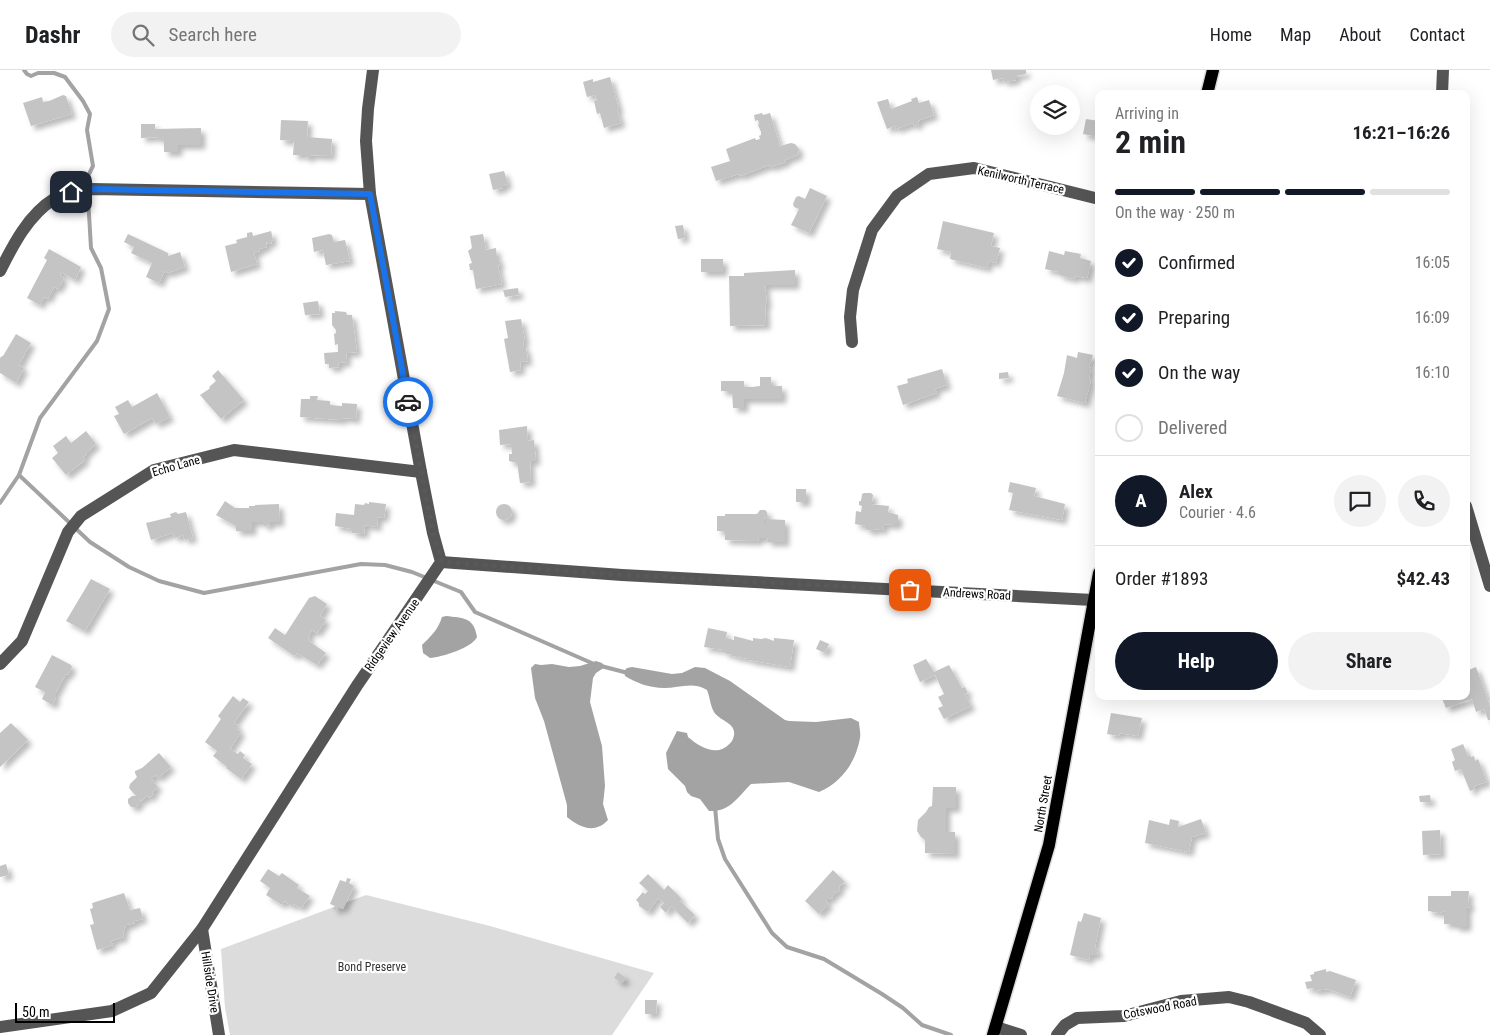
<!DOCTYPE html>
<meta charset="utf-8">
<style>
:root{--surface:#fff;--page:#f2f2f2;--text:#202124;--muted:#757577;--line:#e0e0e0;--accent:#111827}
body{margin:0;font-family:"Roboto Condensed",sans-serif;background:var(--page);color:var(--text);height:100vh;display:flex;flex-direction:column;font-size:19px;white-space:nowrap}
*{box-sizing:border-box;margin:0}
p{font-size:16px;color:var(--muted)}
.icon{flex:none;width:28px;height:28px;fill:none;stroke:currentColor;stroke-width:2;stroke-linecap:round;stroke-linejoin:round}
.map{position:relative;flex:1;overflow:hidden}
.side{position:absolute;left:1095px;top:20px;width:375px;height:610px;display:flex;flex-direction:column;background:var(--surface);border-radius:10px;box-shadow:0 5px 20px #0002}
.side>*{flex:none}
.tools{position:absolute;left:1030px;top:15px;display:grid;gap:10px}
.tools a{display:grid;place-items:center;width:50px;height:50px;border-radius:50%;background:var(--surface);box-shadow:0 5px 20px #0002;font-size:25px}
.scale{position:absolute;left:15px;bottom:12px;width:100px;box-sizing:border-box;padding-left:5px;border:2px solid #000;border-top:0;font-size:14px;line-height:18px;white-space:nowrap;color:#000;-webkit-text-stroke:4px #fff;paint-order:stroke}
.pin{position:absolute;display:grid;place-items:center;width:42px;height:42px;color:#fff;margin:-21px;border-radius:10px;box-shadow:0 2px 8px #0006}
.courier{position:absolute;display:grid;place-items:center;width:50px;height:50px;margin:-25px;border:4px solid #1a73e8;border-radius:50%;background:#fff;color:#222;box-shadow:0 1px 6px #0007}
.summary em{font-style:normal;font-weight:700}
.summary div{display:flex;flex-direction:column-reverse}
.summary{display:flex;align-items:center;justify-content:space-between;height:85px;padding:0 20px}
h1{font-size:32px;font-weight:700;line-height:38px}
.bar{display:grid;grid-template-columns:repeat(4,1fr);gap:8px 5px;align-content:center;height:60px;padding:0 20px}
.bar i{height:6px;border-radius:4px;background:var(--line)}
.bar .current{background:var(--accent)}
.bar p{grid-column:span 4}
.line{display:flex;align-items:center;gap:12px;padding:0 20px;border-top:1px solid var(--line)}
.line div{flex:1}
.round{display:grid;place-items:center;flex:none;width:52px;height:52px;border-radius:26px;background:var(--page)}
ol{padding:0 20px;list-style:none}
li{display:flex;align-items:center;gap:15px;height:55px}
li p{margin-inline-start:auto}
li .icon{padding:5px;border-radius:50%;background:var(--accent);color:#fff;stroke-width:4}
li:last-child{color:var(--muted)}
li i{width:28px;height:28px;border:2px solid var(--line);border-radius:50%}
.button{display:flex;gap:10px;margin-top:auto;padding:10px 20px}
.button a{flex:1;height:58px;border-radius:30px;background:var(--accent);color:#fff;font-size:20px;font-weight:700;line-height:58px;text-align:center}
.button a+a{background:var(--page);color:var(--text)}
header{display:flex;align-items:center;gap:30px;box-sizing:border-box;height:70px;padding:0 25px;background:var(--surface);border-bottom:1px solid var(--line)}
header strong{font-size:24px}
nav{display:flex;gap:28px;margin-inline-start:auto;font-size:18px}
.search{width:350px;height:45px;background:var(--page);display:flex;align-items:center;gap:12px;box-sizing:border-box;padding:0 18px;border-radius:28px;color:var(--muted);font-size:19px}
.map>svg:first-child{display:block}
</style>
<header>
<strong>Dashr</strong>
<div class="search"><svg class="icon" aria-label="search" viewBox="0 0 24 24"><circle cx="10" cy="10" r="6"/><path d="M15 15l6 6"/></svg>Search here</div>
<nav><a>Home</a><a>Map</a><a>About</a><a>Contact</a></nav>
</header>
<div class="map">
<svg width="1490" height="965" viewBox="0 0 1490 965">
<defs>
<filter id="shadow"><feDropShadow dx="4.5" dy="4.5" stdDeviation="2.5" flood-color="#0004"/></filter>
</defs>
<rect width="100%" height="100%" fill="#fff"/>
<path fill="#dcdcdc" d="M366,825L490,856L654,903L612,965H230L225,938L221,879Z"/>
<g fill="#a3a3a3">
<path d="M446,546C463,548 474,547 477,567C472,578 442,587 430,588L423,583L422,575C431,566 438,560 442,547Z"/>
<path d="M596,591L602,593L605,597L596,603L593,608L590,632L602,676L605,716L603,734L608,750C595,764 580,758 567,747V735L544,651L535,628L531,598L535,594L541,595L552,594L569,597L580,596Z"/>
<path d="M632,597L672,604L682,603L695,597L705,598L730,611L785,650L789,651L816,652L851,648L859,652C859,657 861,662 860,668C856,692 841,713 819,722L789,712L751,714C737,728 730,742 709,741L700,729L691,726L687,722L685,716L668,699L666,683L677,661L687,663L688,667C696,674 708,682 719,680C724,679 729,675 732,671C741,653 720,652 714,642C710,635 710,627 707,620C694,611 678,618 664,618C650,618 636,613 625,606L624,601L627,598Z"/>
</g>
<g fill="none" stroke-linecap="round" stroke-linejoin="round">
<g stroke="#a3a3a3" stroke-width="4">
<path d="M24,0L27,4L31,6L38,3H54L65,7L83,31L90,44L87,60L93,96L88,106"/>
<path d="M19,405L90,472L129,497L159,511L204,523L361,494L385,495L412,502L461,522L475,542L594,594"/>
<path d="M0,433L19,405L40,348L97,271L109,239L101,198L91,178L88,127"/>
<path d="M601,596L628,603"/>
<path d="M715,737L718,769L725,789L772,863L787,877L824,889L882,924L903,938L922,955L951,965"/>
</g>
</g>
<g fill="#c4c4c4" filter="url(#shadow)">
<path d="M991,0H1026V4L1016,6V10L1004,12L1003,8L993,10Z"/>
<path d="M610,7L619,39H617L621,53L604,58L600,43L597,44L594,31L597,30L595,25L587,27L583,12L593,9V12Z"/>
<path d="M63,25L66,26L72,44L31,56L23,33L42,27L43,32L49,31Z"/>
<path d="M917,27L919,33L929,30L934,45L920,50L918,51L919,54L914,56L913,53L896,59L895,56L887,59L877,32L888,29L891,39L912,31L911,29Z"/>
<path d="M762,43L763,45L770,43L780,76L791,73L795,74L799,79L798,85L785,90L786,92L770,97L769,95L740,106L739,104L716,111L711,97L730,91L726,79L755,68L756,70L760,69L759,66L761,65V62L758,55L759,54L758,50L755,51L754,45Z"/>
<path d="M1086,49L1099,51V67L1083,64Z"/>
<path d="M281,50L308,51L307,67L332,69L331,86L310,85V88L305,87V85H293L294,71L280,70Z"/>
<path d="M141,54H155V59L201,58V75H178V82H164V67L162,69H158V67L141,68Z"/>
<path d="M504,101L508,114L503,116V118L493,120L489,104Z"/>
<path d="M810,118L827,126L809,163L791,155L799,139L794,137L793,134L796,127L799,126L805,129Z"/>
<path d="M943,151L994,163L991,176L1000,178L996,193L989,191L987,198L950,189L951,182L937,179Z"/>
<path d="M683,155L685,168L678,169L675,156Z"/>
<path d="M271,161L273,170L271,171L272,173L268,174L267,172H266L267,177L259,179L260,181L254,183L257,194L231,202L225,176L237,173L236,170L247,167V163L252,162L253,166Z"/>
<path d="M128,164L168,183V186L180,182L185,197L168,203L165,201L159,213L146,207L152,193L131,183L134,177L124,172Z"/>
<path d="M329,164L332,165L334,172L345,170L350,191L326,195L323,180L314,182L312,168Z"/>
<path d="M483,164L486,180L496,178L497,188L499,190L500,194L498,196L502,214L476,219L473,200H470L469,194L472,193L468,181L472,178L470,166Z"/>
<path d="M49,179L81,197L75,210L61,202L60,205L64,208L58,219L54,217L48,229L44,227L40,235L27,228L47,190L44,188Z"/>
<path d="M1049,181L1064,185L1065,181L1081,184L1080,188L1091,191L1087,208L1075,206L1074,209L1059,205V202L1045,199Z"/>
<rect x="701" y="189" width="22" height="13"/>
<path d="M795,200V215H765L767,235H765L766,255L730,256L729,206H744V203Z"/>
<path d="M518,218L519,225L505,227L503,220Z"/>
<path d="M318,231L320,244L305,245L303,233Z"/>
<path d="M335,241L346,242L347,245H352L357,282L346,283L347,292L338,293L339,297L329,298V294H325L324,283L338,282V274L335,275L334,264L336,263V260L332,255V243H335Z"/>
<path d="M521,249L525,271H523L524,278H526L528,291L520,292L521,300L510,302L504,269L508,268L505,251Z"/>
<path d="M16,264L31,273L19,295L24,298L16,313L0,303V288L2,286H3Z"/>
<path d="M1078,282L1093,285L1089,297L1091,298L1089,309L1091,310L1085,333L1057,326L1064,303L1067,285L1077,288Z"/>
<path d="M942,299L947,315L935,319L937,323L903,335L897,316L908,313L907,309Z"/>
<path d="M218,300L244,330L221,349L200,325L209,319L210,318L209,317L216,311L212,306Z"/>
<path d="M1008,302L1009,308L999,309V303Z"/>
<path d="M760,307H771V316H782V329H744V338H733L732,321H721V311H744V317H752L760,316Z"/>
<path d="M157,323L170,347L156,354L152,348L124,364L114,346L119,344L115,337L128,330L132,337Z"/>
<path d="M310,326H318L317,330L330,331V335L342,336V333L357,334L356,349L342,348V350L300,347L301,329H310Z"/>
<path d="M527,356L528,371L534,370L536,391H530L531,412L520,413L517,393L509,391V384H512L511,374L500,375L499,360Z"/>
<path d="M86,361L96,374L86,383L87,384L83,387L85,390L66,405L52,388L58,383L53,376L66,366L71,373Z"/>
<path d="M1010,412L1036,418L1034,426L1065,434L1062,450L1009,440L1013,423L1008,422Z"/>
<rect x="796" y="419" width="10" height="13"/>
<path d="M864,423H871L873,425L872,432L870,434L889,436L888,442L898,445V454H895V455L884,454L883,460L874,459V461L867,460V458H864L865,456L855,454L856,441L861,442L862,436L859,435V431H861L862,424Z"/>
<path d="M225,431L235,438H249V436H255V435L279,434L280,452H270V455L265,456L263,455V452H252V461H236V456L216,445Z"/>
<path d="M369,432L386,434L384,448L378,447L377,457L365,455L364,464L352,463V459L335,456L336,443L354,445L355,434L364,435L365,433L369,434Z"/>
<circle cx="504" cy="442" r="8"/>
<path d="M760,440H765L767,442L768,447H764V454H767V449L785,450V472H767L768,468H759L758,471L725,470V461H717V446H725V444H757Z"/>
<path d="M176,442L178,444L186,442L193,468L185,470L183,465L175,468L173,463L151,470L146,453L171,447L170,444Z"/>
<path d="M91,509L110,519L85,561L66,551Z"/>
<path d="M315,526L327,534L320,546L326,550L317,563L312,560L308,567L310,568L309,571L326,583L317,595L297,583L295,586L293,585L268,568L275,558L285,565L309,528Z"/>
<path d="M708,558L727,562L726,568L734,570V566L753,571V568L761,569L766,568L774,571V568L794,570L790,597L749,590V589L733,586V585L724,583V580L704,577Z"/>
<path d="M820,570L829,574L825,583L816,579Z"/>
<path d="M52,585L71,595L72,597L68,605L66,604L54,626L56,628L52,635L42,629L45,622L35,617Z"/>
<path d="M926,589L934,602L949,595L962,618L965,617L968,623L965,624L971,636L944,649L938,638L943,636L938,627L944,624L935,605L920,612L915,601L913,595Z"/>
<path d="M1476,597L1490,636V650H1488L1484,639L1476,642L1472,629L1446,638L1441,626H1466V601Z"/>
<path d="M233,626L240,632L243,628L249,632L234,653L239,656L237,659L241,662L230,679L238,684L240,681L245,685L243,688L252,694L241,709L226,698L227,697L213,686L217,681L205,672L221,649L218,646Z"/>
<path d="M1111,643L1142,648L1138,666L1120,663L1119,666L1107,664Z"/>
<path d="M11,653L28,670L0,697V663Z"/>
<path d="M1463,674L1468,686L1470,685L1471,687L1474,686L1475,691L1478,689L1487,712L1474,716L1475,719L1470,721L1461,699L1455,701L1452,692L1455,690L1451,679Z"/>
<path d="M159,683L171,697L158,708L156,705L151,708L158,717L152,722L154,724L149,728L148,725L141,731L139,729V734L136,737H131L128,733V729L132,726H136L129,718L130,714L137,707L135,703V701L142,698Z"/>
<path d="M933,717H956V738H946V762H955V784L925,783V770L921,767L917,761L918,750L926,742L929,737L932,736Z"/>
<path d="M1430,725L1431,732H1420L1419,726Z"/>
<path d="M1170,749L1179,751L1178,757L1201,749L1206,763L1192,767L1189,782L1145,773L1149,750L1169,755Z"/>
<path d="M1440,760L1441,784L1423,785L1422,761Z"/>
<path d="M6,794L9,805L0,807V796Z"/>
<path d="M268,799L279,806L282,803L299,815L297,818L310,826L301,838L294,834L292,836L284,831L282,835L266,825L270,818L260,811Z"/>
<path d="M833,800L845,812L839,816L840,820L836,823L835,822L832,828L827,829L826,832L829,834L819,844L805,831Z"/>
<path d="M648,804L664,820L668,815L682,829L680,831L695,845L688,853L671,836L666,843L660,837L664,833L658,828L648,842L639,836V833L636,830L643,822L645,824L648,821L639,813Z"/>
<path d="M347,808L351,809L349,813L354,816L343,839L338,837L337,841L333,839L335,836L330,834L340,810L346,812Z"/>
<path d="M1451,821H1469L1468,832H1470V837L1467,838V857H1455V854H1444V841L1440,843L1428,841V826H1451Z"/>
<path d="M124,823L130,840L140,838L143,849L134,851L135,853L126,855L123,863L124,867L111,871L113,875L97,880L90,855L94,854L90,839L93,838L92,833Z"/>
<path d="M1084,843L1101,848L1095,877L1098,880L1097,885H1090L1089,890L1070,885L1078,851L1081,852Z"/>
<path d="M1326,899V902L1330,901L1356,910L1350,927L1328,919L1314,921L1313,918L1307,919L1305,912L1312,911L1310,905L1314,904V902Z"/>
<path d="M618,902L626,908L622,913L614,908Z"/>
<path d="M645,930H657L656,944H645Z"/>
</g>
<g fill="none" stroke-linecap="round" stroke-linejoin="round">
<g stroke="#dbdbdb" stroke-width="15">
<g id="major">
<path d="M1207,24L1213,0"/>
<path d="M993,965L1049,775L1099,503"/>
</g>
</g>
<g stroke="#555" stroke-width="12">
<path d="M1442,24L1443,0"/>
<path d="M0,201C13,175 29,144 54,129C66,123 79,121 92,119L370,124"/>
<path d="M852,272L850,247L853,220L872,160L897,126L929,104L974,98L1099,129"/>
<path d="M1466,436L1490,516"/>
<path d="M441,492L622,505L1093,530"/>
<path d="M0,594L22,571L68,462L81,446L154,400L234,380L421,402"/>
<path d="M202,859L219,965"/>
<path d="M0,957L112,941L151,923L202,859L358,614L441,492L433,463L421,402L370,124L366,71L368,39L373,0"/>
<path d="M996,957L1021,965"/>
<path d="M1057,965L1065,955L1077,948L1124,946L1181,931L1229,927L1249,932L1306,953L1320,965"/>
</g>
<use href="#major" stroke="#000" stroke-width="12"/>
</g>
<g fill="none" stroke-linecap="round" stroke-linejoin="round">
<path stroke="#595959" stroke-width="5" stroke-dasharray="0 9" d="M408,332L433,463L442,492L622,505L910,520"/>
<path stroke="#1a73e8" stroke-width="6" d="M71,122L92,119L370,124L408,332"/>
</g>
<g text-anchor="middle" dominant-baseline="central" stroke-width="4.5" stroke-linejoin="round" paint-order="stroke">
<g font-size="12" fill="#000" stroke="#fff">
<text transform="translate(1021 110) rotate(13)">Kenilworth Terrace</text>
<text transform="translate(176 396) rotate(-16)">Echo Lane</text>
<text transform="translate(977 524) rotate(3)">Andrews Road</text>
<text transform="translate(392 565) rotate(-55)">Ridgeview Avenue</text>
<text transform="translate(1043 734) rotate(-80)">North Street</text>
<text transform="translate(210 912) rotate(81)">Hillside Drive</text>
<text transform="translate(1160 938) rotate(-11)">Cotswood Road</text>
</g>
<g font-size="12" fill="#333" stroke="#fff">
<text x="372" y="897">Bond Preserve</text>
</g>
</g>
</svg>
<div class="tools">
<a><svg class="icon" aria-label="layers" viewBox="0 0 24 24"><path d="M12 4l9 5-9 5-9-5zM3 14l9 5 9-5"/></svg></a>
</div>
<div class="scale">50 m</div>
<div class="pin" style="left:910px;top:520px;background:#ea580c"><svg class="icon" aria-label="bag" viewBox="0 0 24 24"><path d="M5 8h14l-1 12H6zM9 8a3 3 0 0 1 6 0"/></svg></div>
<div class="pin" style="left:71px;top:122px;background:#1f2937"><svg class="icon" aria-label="home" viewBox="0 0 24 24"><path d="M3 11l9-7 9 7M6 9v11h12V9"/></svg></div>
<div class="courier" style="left:408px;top:332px"><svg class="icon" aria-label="car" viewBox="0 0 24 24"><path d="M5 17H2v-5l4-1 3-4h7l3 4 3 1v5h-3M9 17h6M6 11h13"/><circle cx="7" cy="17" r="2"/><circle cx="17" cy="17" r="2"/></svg></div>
<section class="side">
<div class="summary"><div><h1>2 min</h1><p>Arriving in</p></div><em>16:21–16:26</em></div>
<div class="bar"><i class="current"></i><i class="current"></i><i class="current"></i><i></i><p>On the way · 250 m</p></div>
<ol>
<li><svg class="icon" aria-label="check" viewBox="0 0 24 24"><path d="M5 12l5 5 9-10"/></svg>Confirmed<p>16:05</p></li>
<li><svg class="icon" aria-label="check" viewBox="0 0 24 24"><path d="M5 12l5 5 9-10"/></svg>Preparing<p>16:09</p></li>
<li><svg class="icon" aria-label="check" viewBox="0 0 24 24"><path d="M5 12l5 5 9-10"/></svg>On the way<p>16:10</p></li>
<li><i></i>Delivered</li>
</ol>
<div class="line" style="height:90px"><b class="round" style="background:var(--accent);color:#fff">A</b><div><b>Alex</b><p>Courier · 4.6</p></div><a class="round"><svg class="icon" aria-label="chat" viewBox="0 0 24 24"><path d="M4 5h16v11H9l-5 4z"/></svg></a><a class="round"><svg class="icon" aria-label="phone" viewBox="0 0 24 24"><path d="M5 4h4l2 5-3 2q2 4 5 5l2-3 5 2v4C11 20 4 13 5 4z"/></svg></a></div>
<div class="line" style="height:65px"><div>Order #1893</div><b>$42.43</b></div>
<div class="button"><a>Help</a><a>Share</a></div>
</section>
</div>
